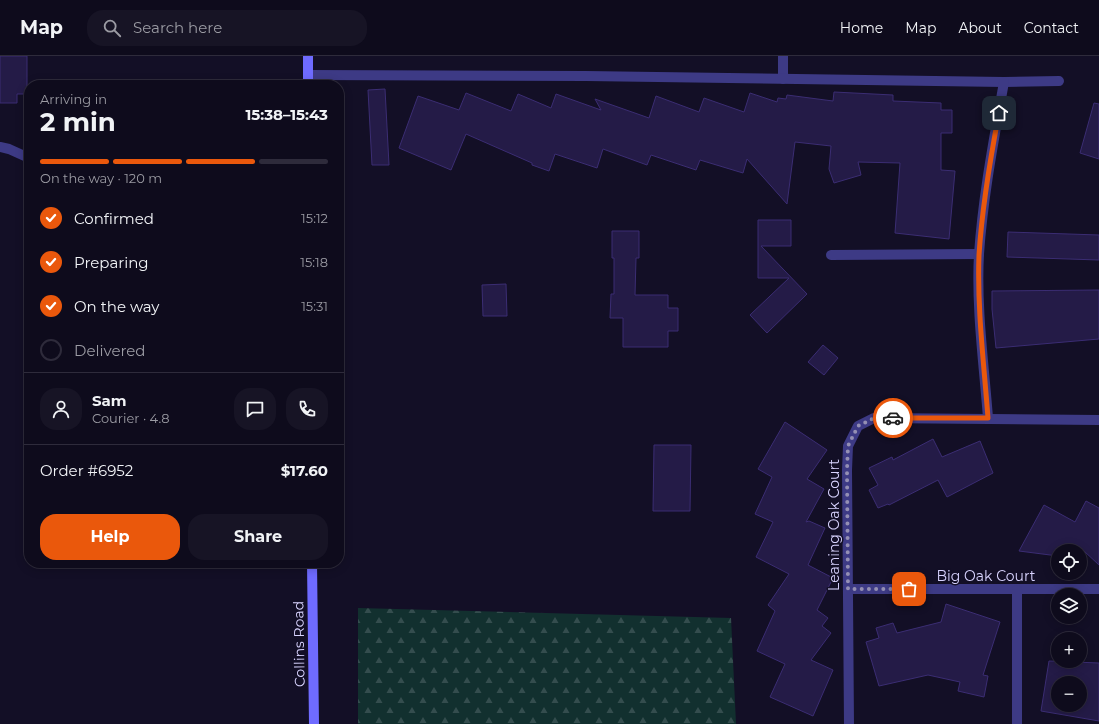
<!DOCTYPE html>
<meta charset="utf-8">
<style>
:root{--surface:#0e0b1c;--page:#171425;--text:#f1f3f6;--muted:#9b9ba3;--line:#2e2b3b;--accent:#ea580c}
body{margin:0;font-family:Montserrat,sans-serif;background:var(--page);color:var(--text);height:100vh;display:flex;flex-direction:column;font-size:15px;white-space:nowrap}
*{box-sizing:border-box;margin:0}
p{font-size:13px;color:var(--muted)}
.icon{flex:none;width:22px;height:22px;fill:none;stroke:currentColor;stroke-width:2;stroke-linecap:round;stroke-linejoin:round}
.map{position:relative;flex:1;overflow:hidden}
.sheet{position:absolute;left:24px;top:24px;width:320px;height:488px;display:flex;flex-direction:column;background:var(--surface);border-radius:16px;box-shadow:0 2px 10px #0003,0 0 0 1px var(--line)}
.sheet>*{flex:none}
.tools{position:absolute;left:1051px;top:488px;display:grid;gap:8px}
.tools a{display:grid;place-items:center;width:36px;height:36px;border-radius:50%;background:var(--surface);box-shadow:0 2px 10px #0003,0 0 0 1px var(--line);font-size:20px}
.pin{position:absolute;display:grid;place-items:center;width:34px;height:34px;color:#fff;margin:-17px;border-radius:8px;box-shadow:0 2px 6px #0006}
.courier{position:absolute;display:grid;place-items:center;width:40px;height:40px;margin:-20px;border:3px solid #ea580c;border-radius:50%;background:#fff;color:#222;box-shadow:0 1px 5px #0007}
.headline em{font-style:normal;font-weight:700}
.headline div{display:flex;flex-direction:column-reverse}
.headline{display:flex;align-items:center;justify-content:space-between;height:68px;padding:0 16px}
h1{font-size:26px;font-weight:700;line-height:30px}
.bar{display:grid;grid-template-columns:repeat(4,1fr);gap:6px 4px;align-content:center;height:48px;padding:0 16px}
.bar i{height:5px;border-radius:3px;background:var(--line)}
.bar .active{background:var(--accent)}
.bar p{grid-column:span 4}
.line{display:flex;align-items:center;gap:10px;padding:0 16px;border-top:1px solid var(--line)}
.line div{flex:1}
.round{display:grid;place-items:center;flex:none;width:42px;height:42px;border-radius:16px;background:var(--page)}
ol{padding:0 16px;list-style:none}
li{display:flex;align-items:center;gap:12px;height:44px}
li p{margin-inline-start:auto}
li .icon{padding:4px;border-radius:50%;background:var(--accent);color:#fff;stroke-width:4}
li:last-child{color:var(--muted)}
li i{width:22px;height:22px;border:2px solid var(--line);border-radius:50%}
.primary-button{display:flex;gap:8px;margin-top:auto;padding:8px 16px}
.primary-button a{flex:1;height:46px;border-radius:16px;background:var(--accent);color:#fff;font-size:16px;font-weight:700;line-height:46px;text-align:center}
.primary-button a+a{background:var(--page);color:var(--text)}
header{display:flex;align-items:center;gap:24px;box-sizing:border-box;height:56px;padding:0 20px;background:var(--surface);border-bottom:1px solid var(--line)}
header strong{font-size:19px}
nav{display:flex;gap:22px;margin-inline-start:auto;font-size:14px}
.search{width:280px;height:36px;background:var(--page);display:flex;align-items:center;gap:10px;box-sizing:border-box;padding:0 14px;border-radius:16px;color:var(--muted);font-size:15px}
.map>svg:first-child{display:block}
</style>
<header>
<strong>Map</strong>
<div class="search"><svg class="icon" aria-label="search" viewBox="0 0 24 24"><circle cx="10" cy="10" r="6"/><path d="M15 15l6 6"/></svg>Search here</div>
<nav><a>Home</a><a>Map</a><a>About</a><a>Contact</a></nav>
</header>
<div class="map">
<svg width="1099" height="668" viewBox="0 0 1099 668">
<defs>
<pattern id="forest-firs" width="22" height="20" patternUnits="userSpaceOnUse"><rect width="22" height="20" fill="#12302f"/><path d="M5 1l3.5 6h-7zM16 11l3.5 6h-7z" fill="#344d4e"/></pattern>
</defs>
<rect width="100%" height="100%" fill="#130f26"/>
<path fill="url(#forest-firs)" d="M358,552L731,562L736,668H358Z"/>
<g fill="#241b47" stroke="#3b2d73" fill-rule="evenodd">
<path d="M0,0H27V38H17V47H0Z"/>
<path d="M385,33L389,109H372L368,34Z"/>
<path d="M834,36L893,39V45L941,47V54H952V77H941V114L955,115L949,183L895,177L900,107L858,106L861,119L834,127L829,113L831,90L795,86L787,148L747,103L743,117L700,104L696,114L651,99L647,109L603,93L597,112L555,98L549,115L532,109V107L466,78L451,114L399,92L418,40L459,54L466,37L511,55L518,38L551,52L556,38L601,54L595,43L649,62L656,40L699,56L704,42L744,56L750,37L777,46L778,42L786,43L787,39L833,45Z"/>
<path d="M1094,47L1099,48V103L1080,97Z"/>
<path d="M758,164H791V190H761L807,238L767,277L750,259L789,222H758Z"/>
<path d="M612,175H639V202H636L635,239H668V252H678V275H668V291H623V262H610L611,238H614V202H612Z"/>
<path d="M1008,176L1099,179V204L1007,201Z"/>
<path d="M506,228L507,260H483L482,229Z"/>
<path d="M1099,234V283L996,292L992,253V235Z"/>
<path d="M823,289L838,302L824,319L808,306Z"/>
<path d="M785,366L827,394L807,423L824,433L806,466L809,465L825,472L808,509L833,522L817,554L828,562L822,570L831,577L811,604L833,614L813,660L770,641L785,608L757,595L775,555L768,549L789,518L756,501L773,466L755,458L772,421L758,413Z"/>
<path d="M933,383L942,401L980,385L993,417L947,441L938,424L889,449L888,448L878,452L869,434L878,429L869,412L892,401L893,404Z"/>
<path d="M654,389H691L690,455H653Z"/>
<path d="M1086,445L1099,452V509L1084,495H1058V500L1019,495L1044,449L1075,466Z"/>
<path d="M946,548L1000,566L983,619L988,620L984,641L958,635L960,626L928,619L879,630L866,586L879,582L876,572L893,567L897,577L941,566Z"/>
<path d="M1049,605L1099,607V665L1041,655ZM1058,627H1080V649H1058Z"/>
</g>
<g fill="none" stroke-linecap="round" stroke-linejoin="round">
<path stroke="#3d3a85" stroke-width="10" d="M0,91L9,93L29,102"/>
<g stroke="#3d3a85" stroke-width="10">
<path d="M783,0V23"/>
<path d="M308,19L586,20L1004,26L1059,25"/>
<path d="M831,199L979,198"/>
<path d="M988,362C984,309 976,251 979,198C983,140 994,83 1004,26"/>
<path d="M848,533H1099"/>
<path d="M1017,534V668"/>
<path d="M849,668L847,414L848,390L858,370L874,362L1099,364"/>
</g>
<g stroke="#6f6bff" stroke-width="10">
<path d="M308,0V29"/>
<path d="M312,507L314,668"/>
</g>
</g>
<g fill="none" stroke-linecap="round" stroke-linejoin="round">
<path stroke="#948fb3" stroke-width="4" stroke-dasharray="0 7.2" d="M893,362H874L858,370L848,390L847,414L848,533H909"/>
<path stroke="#ea580c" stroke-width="5" d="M893,362H988C984,308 977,253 979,199C982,151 990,104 999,57"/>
</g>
<g text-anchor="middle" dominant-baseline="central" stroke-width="3" stroke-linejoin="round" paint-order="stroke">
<g font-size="14" fill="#d9d4ff" stroke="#130f26">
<text transform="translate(834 469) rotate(-90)">Leaning Oak Court</text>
<text x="986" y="520">Big Oak Court</text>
<text transform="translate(299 588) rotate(-91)">Collins Road</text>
</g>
</g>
</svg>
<div class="tools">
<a><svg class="icon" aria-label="locate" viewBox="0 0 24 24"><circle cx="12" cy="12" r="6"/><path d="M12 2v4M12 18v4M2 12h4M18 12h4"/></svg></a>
<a><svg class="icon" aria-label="layers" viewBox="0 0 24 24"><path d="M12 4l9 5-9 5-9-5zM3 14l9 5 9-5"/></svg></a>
<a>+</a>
<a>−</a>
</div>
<div class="pin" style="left:909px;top:533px;background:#ea580c"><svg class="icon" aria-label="bag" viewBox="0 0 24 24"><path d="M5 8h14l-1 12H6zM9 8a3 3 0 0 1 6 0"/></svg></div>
<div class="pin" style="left:999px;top:57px;background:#1f2937"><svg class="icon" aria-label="home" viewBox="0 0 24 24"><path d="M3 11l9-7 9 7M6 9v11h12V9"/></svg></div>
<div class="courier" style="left:893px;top:362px"><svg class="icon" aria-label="car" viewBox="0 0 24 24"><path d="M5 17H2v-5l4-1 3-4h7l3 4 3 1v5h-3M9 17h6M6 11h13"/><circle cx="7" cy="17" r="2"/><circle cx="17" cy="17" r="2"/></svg></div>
<section class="sheet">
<div class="headline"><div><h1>2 min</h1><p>Arriving in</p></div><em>15:38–15:43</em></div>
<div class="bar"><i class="active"></i><i class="active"></i><i class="active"></i><i></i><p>On the way · 120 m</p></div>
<ol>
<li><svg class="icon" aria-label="check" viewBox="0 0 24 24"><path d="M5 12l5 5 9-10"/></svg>Confirmed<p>15:12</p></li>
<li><svg class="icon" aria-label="check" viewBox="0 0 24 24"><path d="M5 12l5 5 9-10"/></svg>Preparing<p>15:18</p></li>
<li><svg class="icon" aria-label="check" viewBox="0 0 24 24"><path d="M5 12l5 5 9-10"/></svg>On the way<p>15:31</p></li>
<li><i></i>Delivered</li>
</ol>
<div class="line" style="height:72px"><a class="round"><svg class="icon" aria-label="person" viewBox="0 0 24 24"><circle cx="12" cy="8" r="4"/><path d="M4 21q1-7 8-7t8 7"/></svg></a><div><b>Sam</b><p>Courier · 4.8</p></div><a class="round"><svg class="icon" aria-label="chat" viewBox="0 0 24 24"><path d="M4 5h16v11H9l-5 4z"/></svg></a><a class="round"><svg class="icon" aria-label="phone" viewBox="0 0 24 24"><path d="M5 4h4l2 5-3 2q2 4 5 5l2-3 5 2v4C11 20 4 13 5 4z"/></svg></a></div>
<div class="line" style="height:52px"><div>Order #6952</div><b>$17.60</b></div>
<div class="primary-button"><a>Help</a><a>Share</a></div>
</section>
</div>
